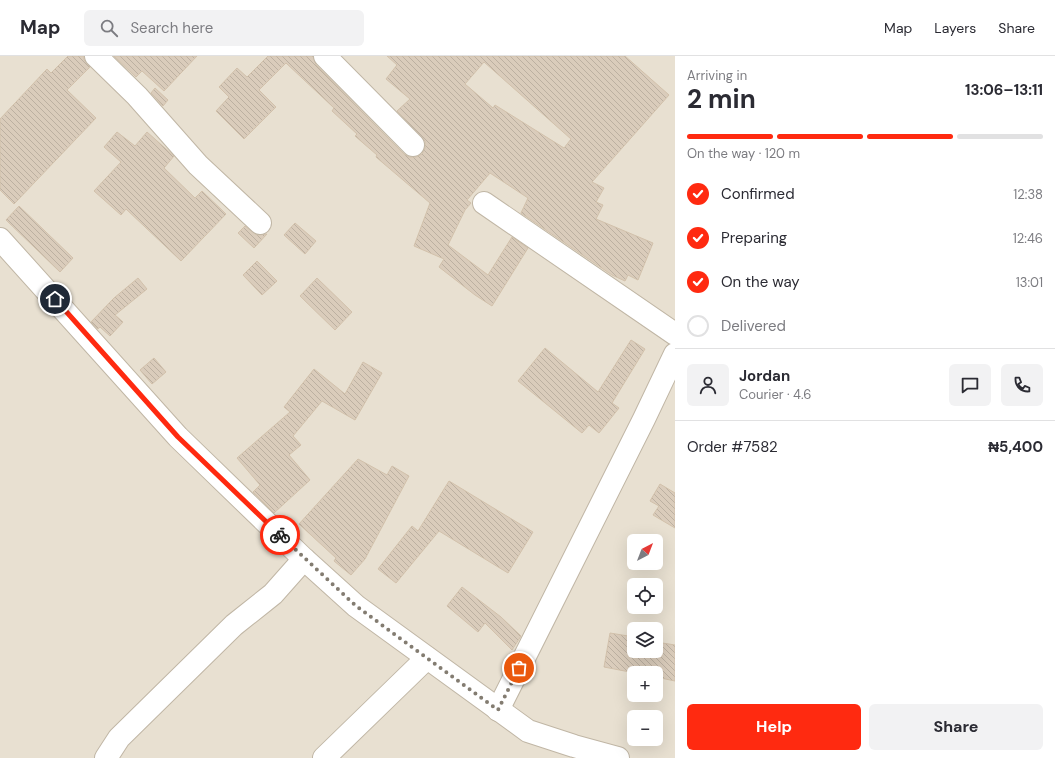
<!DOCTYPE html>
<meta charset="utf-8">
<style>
:root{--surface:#fff;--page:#f2f2f3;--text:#2b2b33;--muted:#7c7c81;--line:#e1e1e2;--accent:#ff2a10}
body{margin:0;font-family:"DM Sans",sans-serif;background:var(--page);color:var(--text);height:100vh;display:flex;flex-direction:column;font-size:15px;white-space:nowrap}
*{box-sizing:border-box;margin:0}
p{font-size:13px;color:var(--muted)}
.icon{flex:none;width:22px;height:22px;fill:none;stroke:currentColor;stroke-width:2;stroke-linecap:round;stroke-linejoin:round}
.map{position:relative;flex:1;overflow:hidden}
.panel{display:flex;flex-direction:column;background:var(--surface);width:380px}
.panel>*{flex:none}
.needle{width:26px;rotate:42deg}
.tools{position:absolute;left:627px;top:478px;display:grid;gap:8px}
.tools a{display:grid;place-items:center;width:36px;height:36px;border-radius:6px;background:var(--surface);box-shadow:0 4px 16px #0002;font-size:20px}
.pin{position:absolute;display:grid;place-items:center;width:34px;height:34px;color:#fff;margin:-17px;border:2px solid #fff;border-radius:50%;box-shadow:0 1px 4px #0007}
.courier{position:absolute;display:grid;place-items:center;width:40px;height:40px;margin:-20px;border:3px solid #ff2a10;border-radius:50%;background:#fff;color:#222;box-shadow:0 1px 5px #0007}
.headline em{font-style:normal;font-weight:700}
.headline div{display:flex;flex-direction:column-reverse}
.headline{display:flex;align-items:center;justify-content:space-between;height:68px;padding:0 12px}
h1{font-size:26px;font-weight:700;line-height:30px}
.bar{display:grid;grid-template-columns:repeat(4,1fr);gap:6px 4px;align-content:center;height:48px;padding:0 12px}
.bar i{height:5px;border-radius:3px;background:var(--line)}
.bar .active{background:var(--accent)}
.bar p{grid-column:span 4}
.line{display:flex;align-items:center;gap:10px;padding:0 12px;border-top:1px solid var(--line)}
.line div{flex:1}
.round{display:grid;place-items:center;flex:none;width:42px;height:42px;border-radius:6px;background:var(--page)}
ol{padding:0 12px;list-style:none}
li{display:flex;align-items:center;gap:12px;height:44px}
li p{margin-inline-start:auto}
li .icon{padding:4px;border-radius:50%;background:var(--accent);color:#fff;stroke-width:4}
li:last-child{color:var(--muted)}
li i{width:22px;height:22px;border:2px solid var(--line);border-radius:50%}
.primary-button{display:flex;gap:8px;margin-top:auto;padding:8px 12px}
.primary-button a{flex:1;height:46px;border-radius:6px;background:var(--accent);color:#fff;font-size:16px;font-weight:700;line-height:46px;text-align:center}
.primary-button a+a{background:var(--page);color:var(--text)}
header{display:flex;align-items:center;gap:24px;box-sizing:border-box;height:56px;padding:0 20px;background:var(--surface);border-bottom:1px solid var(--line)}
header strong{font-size:19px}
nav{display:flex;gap:22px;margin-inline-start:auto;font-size:14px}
.search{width:280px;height:36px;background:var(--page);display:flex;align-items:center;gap:10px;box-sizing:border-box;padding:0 14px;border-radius:6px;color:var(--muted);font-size:15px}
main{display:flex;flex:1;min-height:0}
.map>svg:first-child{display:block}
</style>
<header>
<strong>Map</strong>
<div class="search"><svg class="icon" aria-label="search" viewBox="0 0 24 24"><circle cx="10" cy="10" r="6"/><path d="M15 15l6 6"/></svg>Search here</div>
<nav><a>Map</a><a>Layers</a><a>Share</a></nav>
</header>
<main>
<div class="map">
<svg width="675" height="702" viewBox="0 0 675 702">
<defs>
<pattern id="building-back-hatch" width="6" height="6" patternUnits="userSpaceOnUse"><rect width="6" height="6" fill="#daccbb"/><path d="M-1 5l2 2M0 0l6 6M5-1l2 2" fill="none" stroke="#bcb0a1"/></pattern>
</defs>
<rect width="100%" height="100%" fill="#f4eee4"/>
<path fill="#e8e0d1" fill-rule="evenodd" d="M0,0H675V702H0ZM634,485H656V507H634ZM634,529H656V551H634ZM634,573H656V595H634ZM634,617H656V639H634ZM634,661H656V683H634Z"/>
<g fill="url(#building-back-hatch)" stroke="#d2c1ab" fill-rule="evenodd">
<path d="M68,0H84V4L90,11L67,34L96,62L14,148L0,134V63L47,13L51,17Z"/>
<path d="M114,0H197L164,35L142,15L136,21Z"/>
<path d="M268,0H313L316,9L404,98L409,101H416L422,98L425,92V85L397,55L410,43L386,23L397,9L387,0H625L669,39L592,126L604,132L596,146L603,149L596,163L653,187L638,224L628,219L625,225L612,219L521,157L528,142L490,117L467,144L471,147L465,154L448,189L488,219L512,181L528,192L492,250L475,239L439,211L444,203L414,190L430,147L376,101L377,99L355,80L357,78L332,55L334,52L286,7L259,34L276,51L244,83L216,55L229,41L219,31L237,12L247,21ZM484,6L571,83L564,92L495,49L493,52L465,28Z"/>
<path d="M155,32L168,44L163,50L151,37Z"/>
<path d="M117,76L135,90L147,76L174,100L164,112L195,142L202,135L226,158L181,205L126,153L121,159L94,135L121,106L104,91Z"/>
<path d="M19,150L73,202L60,216L6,164Z"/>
<path d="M295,167L316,185L305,198L284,179Z"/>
<path d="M245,170L257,179L267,178L254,192L238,177Z"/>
<path d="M257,205L277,225L262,239L243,219Z"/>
<path d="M138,222L147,233L115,259L123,266L110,280L100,271L98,273L91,266L114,242Z"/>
<path d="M317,222L352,256L335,274L300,240Z"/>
<path d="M631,284L645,293L612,347L619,352L599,377L589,369L582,377L518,325L545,292L598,336Z"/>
<path d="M154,302L166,316L152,328L140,314Z"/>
<path d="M363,306L382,317L355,364L322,345L293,380L301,389L289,399L310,424L274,457L253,436L260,429L237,402L290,356L284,351L314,313L345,338Z"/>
<path d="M358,403L387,419L392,410L409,420L365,503L351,519L334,505L336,502L299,468Z"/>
<path d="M449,425L533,476L508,517L439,475L396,527L378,513L412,470L418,475Z"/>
<path d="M660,428L675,437V472L653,459L659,450L650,445Z"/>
<path d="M462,531L501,561L521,580L512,594L485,567L478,576L447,550Z"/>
<path d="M610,577L634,581V595H656V586L675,589V625L656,621V617H635L604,611Z"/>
</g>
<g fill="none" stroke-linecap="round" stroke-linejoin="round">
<g stroke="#c0b6a5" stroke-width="24">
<g id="minor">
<path d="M96,0L137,40L198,109L260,167"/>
<path d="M325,0L413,89"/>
<path d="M484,147L675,278"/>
<path d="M0,183L178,381L304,503L356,550L528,675L574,690L618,702"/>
<path d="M498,654L644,363L675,298"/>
<path d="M106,702L119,682L234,569L273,538L304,503"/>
<path d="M324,702L427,602"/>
</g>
</g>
<use href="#minor" stroke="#fff" stroke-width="22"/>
</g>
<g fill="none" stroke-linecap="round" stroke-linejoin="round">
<path stroke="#837c71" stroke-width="4" stroke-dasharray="0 7.2" d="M280,479L356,550L498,654L519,612"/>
<path stroke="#ff2a10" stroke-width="5" d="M55,243L178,381L280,479"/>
</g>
</svg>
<div class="tools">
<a><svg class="needle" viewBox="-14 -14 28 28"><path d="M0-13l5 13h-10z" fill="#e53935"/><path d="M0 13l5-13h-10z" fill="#7c7c81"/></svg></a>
<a><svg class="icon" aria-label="locate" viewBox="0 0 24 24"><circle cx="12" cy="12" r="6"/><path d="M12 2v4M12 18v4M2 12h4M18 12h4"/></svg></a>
<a><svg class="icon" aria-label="layers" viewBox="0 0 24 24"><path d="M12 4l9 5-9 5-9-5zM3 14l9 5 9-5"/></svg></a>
<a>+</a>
<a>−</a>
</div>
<div class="pin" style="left:519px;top:612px;background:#ea580c"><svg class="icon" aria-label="bag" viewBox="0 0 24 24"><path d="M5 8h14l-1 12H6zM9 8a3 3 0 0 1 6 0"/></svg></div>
<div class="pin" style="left:55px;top:243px;background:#1f2937"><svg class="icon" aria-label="home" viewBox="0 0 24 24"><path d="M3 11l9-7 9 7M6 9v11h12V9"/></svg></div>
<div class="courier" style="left:280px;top:479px"><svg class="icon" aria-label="bike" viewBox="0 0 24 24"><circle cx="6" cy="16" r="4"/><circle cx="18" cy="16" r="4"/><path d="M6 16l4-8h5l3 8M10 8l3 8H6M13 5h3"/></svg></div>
</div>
<section class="panel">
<div class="headline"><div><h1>2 min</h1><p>Arriving in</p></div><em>13:06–13:11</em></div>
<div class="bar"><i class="active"></i><i class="active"></i><i class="active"></i><i></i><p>On the way · 120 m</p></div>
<ol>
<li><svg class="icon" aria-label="check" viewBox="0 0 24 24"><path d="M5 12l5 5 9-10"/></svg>Confirmed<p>12:38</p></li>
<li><svg class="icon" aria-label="check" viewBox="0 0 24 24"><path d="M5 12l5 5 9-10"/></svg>Preparing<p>12:46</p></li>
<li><svg class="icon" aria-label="check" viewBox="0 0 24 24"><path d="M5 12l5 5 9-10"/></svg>On the way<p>13:01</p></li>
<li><i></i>Delivered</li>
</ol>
<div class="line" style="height:72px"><a class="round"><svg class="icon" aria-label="person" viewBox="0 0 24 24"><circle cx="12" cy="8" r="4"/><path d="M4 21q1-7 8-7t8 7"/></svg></a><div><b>Jordan</b><p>Courier · 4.6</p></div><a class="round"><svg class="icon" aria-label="chat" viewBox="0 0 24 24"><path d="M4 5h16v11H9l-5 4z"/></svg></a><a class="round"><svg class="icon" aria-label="phone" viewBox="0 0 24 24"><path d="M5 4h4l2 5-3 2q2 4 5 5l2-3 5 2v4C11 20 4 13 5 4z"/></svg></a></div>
<div class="line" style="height:52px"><div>Order #7582</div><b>₦5,400</b></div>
<div class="primary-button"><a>Help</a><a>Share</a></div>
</section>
</main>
